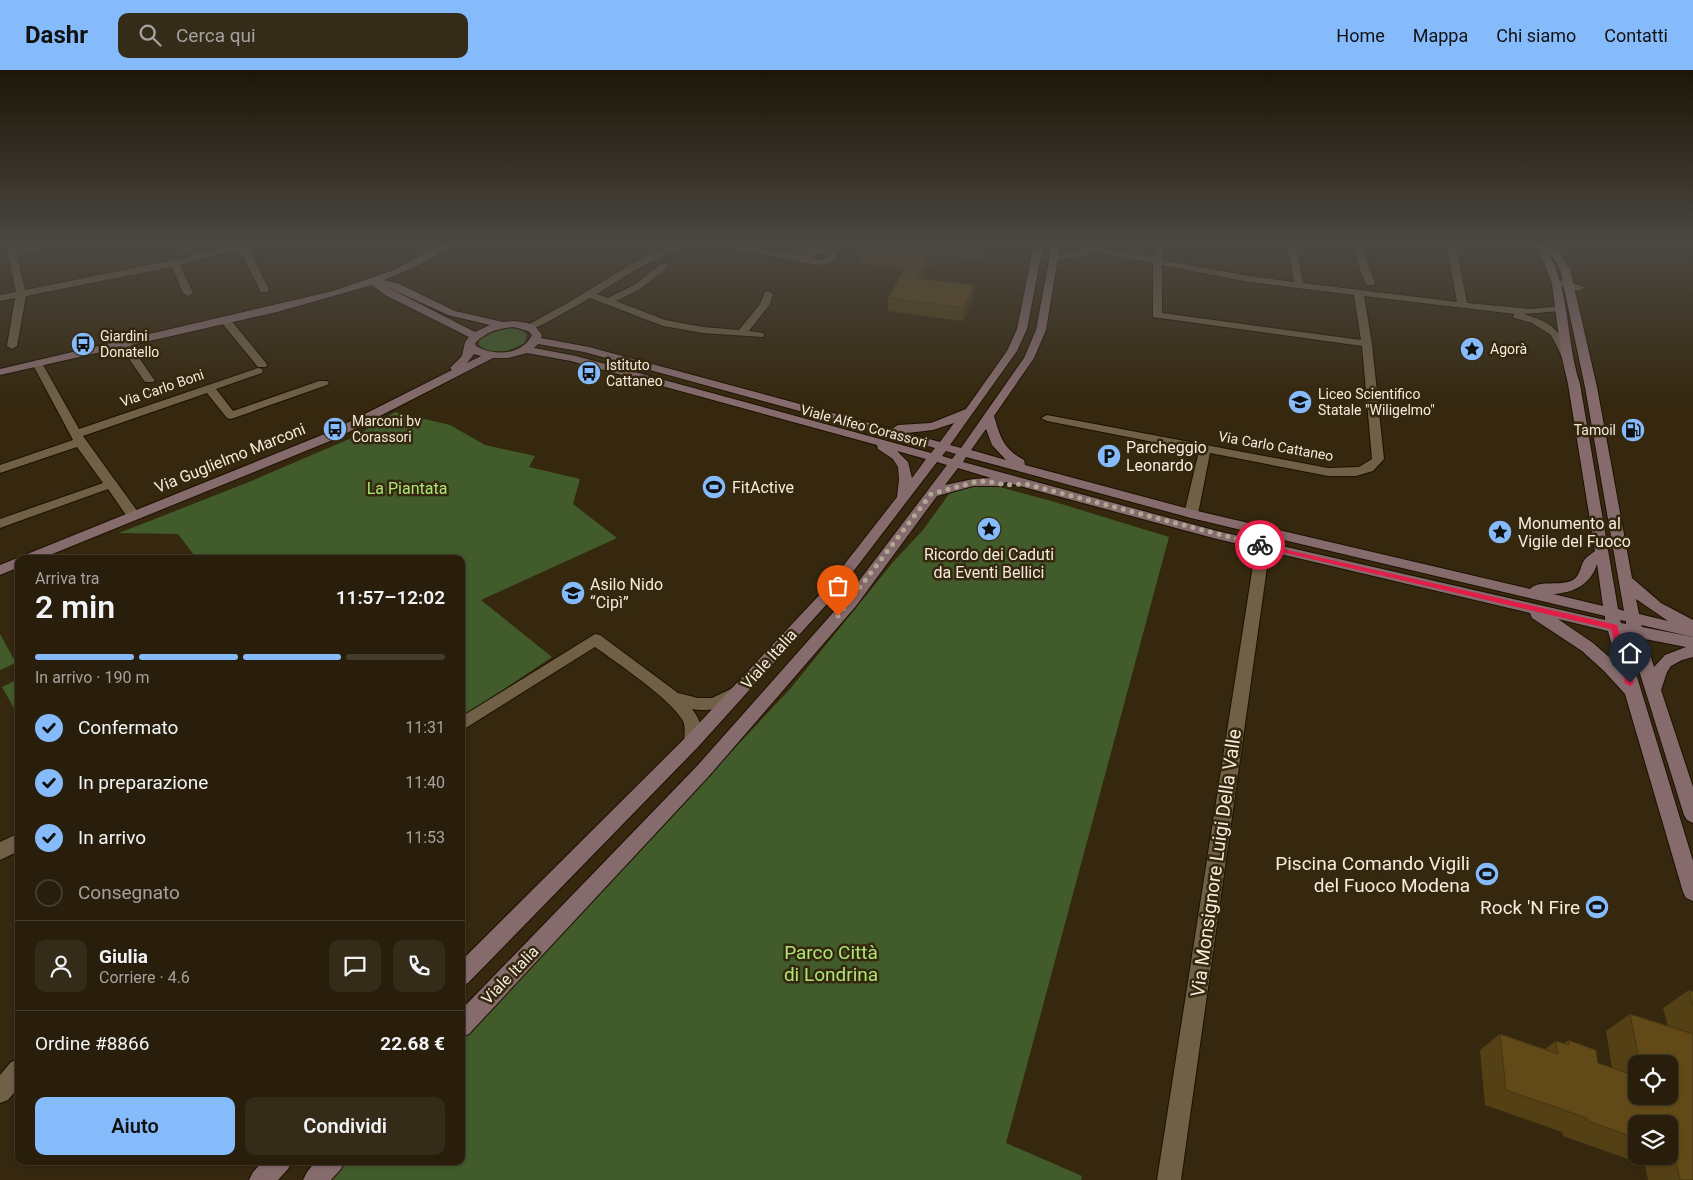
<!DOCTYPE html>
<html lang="it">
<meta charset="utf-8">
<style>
:root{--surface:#281e0b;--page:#342b19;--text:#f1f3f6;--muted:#a5a29d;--line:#443c2c;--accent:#86bbfb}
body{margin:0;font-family:Roboto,sans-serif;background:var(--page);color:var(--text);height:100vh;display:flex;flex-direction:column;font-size:19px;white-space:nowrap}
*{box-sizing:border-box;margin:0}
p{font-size:16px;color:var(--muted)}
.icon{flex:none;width:28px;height:28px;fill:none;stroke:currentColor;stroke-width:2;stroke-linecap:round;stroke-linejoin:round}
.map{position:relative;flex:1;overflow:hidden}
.drawer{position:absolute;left:15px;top:485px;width:450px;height:610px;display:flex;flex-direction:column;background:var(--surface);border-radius:10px;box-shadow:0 1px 4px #0004,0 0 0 1px var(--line)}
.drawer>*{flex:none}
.controls{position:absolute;left:1628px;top:985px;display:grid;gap:10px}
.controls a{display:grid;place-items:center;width:50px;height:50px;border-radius:10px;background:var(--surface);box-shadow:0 1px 4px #0004,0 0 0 1px var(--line);font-size:25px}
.pin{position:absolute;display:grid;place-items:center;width:42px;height:42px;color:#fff;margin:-51px -21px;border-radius:50% 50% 50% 0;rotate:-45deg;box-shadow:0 0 5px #0007}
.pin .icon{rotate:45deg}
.courier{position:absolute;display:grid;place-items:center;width:50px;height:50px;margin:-25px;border:4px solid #e11d48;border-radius:50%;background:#fff;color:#222;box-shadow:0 1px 6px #0007}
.headline em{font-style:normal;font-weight:600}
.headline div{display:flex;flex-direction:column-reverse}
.headline{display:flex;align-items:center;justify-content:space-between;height:85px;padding:0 20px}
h1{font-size:32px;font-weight:600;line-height:38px}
.bar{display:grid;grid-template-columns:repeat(4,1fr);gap:8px 5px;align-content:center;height:60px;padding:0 20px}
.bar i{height:6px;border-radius:4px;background:var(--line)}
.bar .on{background:var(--accent)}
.bar p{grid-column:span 4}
.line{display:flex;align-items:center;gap:12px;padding:0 20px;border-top:1px solid var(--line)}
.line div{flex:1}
.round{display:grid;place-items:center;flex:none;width:52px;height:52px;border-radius:10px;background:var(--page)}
ol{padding:0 20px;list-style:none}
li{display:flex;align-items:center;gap:15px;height:55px}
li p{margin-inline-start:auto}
li .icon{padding:5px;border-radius:50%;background:var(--accent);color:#111;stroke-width:4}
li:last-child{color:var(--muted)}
li i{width:28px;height:28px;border:2px solid var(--line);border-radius:50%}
.primary-button{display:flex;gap:10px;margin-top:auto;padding:10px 20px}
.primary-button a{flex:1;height:58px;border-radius:10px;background:var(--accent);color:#111;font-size:20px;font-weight:600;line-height:58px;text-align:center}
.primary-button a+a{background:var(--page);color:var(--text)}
header{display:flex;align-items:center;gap:30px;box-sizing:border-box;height:70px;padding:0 25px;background:var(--accent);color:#111}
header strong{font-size:24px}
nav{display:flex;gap:28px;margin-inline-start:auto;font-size:18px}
.search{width:350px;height:45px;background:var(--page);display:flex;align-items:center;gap:12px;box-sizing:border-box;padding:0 18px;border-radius:10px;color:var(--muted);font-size:19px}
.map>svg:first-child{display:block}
</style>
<header>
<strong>Dashr</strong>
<div class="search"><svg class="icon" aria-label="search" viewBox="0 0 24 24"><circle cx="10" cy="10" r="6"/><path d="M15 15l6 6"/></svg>Cerca qui</div>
<nav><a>Home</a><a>Mappa</a><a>Chi siamo</a><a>Contatti</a></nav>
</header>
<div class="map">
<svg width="1693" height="1110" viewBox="0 0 1693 1110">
<rect width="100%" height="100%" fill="#35280f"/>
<g fill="#415b2a">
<path d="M511,258L521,260L527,264L525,272C513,281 491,287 479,275V270L489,262Z"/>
<path d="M395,342L450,355L485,375L535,386L529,397L580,409L573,434L617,468L481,530L552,587L461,648V489H197L178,464L119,463L249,412L354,367Z"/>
<path d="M982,415L996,416L1055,432L1169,467L1006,1073L1082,1106L1081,1110H331L348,1091H461V970L790,619L894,491L923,460L949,424L969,416Z"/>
<path d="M0,564L16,593L0,600Z"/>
<path d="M19,609V647L2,617Z"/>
</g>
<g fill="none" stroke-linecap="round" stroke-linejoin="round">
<g stroke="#1c1000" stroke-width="2">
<g id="street">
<path d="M6,175H15L16,181L39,175H55L17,186L25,220L193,186L175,175H186L202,184L232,175H247L269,220L267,222H261L239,179L180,195L193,223L188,226L183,223L172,197L26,226L17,276L12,279L7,276L15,228L0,231V225L16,222Z"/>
<path d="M671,175H684L637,199L597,224L608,228L634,215L661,194H667V198L640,219L616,231L665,250L703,257L739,260L760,234L765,222L768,221L773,224L770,234L749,261L763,263L764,265L763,267L703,263L663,256L590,228L544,254L529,260L524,257L571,231L630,195Z"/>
<path d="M716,175H739L804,186L807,181L819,178L833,181L838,187L831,193L817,195ZM819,184L827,185L828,187L820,190L812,187Z"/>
<path d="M1067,175H1087L1153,188L1154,175H1162V190L1249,206L1294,212L1287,175H1296L1303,213L1457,232L1447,175H1456L1467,233L1530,239L1564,236V240L1561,241L1524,244C1553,253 1558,259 1571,285L1570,287H1562L1551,265L1532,253L1514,248L1513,246L1515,244L1364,226L1372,274L1384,389L1373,401L1356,406H1328L1210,383L1198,444L1191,448L1184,444L1199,381L1047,351L1041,348L1047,345L1328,398L1359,397L1372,389L1362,276L1153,247V193L1089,181V185L1086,186L1050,191V187L1085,180ZM1162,195L1249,212L1354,225L1361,270L1162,243Z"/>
<path d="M1352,175H1361L1375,213L1373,215H1367L1365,213Z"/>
<path d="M1556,209L1582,216L1584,218L1579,221L1553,214L1551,212Z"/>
<path d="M225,247L229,248L266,293L267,295L266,297H258L221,252L220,250Z"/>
<path d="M124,271L128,272L153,308L155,310L153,312H145L119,274Z"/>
<path d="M37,290L42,293L79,359L258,298L262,299L263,301L262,303L216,319L233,341L319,311H327L329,313L327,315L231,349L227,348L207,323L83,366L138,442L140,445L138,448H128L108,419L0,458V449L103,413L77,377L0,403V395L73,370L32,293Z"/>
<path d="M1263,472L1268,473L1270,476L1181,1110H1157L1256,476L1258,473Z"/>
<path d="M595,564L600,565L678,623L698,628H712L735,617L741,619L743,623C734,639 708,642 692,639C701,650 705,664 698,677L692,679L686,677C682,668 687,660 683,651C671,629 617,593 595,577L461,661V647Z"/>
<path d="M19,763V781L0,790V772Z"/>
<path d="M19,989V1017L8,1030L0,1033V1005L11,992Z"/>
</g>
</g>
<g stroke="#1c1000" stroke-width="2">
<g id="secondary">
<path d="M441,175H452L425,192L384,210L399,214L455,241L503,252L514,251L527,253L535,256L542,265L541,268L589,277L892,359L898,355L931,353L966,339L1007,281L1017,259L1034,175H1043L1027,259L1017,281L950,375L961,378L1024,288L1036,260L1052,175H1060L1046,260L1034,288L994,346C1001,369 1003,378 1024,390L1025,395L1193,440L1530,519C1540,509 1560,517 1573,510C1581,505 1580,495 1585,489C1588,486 1592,483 1595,481L1568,314L1561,284L1552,213L1542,187L1535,175H1544C1571,217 1565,268 1580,314L1618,539L1624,541L1585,317L1560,199L1545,175H1554L1570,199L1597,317L1632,508L1661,533L1693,550V567L1641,555L1642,557L1693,567V587L1682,590L1671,596L1667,602L1661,620L1693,717V753L1687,750L1684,745L1628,565L1624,564L1693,791V831L1686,828L1683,822L1625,624L1604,601L1582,581L1532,548L1530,543L1217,469L1005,412L1003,416H973L937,426L856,536L709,706L469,964L461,967V940L697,696L846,528L947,395L937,392L836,524L698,677L468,913L461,916V891L686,667L826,518L897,427L899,409L898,397L893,389L878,379L877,375L571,291L527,283L508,288H493L335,369L40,489H19V497L0,505V495L327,363L452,300L450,298L462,286L465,272L469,267L385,225L372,215L277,242L0,305V299L333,221L391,201ZM385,216L448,245L490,255L475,262ZM514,257L528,261L532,265C522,286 493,286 476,276L475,273C486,262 499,258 514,257ZM538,274L584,282L935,378L931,383L576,286L534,278ZM474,284L481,286L467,293ZM954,353L940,372L907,363L933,360ZM986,359L992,375L1006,390L971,380ZM897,381L926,389L912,408L908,392ZM946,381L956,384L952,389L942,386ZM966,387L1191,448L1605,546V550L1217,461L963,392ZM958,398L991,408L973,409L945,415ZM1597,494L1603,536L1553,524C1574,523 1591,514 1597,494ZM1636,529L1668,551L1639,544ZM1558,549L1608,561L1617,594L1593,573ZM1620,550L1626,551V554L1621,553ZM1645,569L1686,577L1665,585L1654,597Z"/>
<path d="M263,1091H292L288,1099L278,1110H249L253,1102Z"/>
<path d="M316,1091H345L341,1099L331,1110H303L307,1102Z"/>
</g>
</g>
<use href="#street" fill="#6f6046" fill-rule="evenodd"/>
<use href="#secondary" fill="#866b6d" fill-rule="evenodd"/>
</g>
<g fill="#544015" fill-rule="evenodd">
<path d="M864,175H983L982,189L936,184L922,209L974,215L973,228L963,251L888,241V228L905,199L860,193V181Z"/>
<path d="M1689,920L1693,922V1110H1648L1645,1095L1563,1066L1562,1062L1485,1035L1480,980L1500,964L1545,979L1556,971L1564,974L1568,970L1598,993L1612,998L1606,961L1630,944L1668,956L1663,938ZM1636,994H1669L1636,1026ZM1636,1054H1669V1086H1636Z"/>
</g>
<g fill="#453411">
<path d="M935,175H936V184L915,221L916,208Z"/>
<path d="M974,215L973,228L963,251L964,238Z"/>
</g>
<g fill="#624a18" stroke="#453411">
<path d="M864,175H935L916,208L974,215L964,238L888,228L911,187L860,181Z"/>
<path d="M967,175H983V177Z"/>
<path d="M1689,920L1693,922V936Z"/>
<path d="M1630,944L1693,964V1110H1680L1674,1082L1669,1080V1054H1636V1068L1588,1051L1587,1048L1506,1020L1500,964L1558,984L1556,971L1569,975L1568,970L1596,980L1598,993L1636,1006V1026H1669V994H1640Z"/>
</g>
<linearGradient id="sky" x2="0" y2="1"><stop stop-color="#1d1608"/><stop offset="0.53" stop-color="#4b4842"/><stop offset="1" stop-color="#4b4842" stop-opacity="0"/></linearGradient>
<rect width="1693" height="331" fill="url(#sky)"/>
<path fill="#e11d48" d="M1257,473L1617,555L1634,613L1630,616L1625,613L1611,559L1260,477L1256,475Z"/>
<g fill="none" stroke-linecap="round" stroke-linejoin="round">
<path stroke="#b1a795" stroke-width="5" stroke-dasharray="0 9" d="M838,546L931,424L975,412L986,411L1006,415L1026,414L1260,475"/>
</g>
<defs>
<g id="bus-disc" transform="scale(1.25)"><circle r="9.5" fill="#86bbfb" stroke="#35280f"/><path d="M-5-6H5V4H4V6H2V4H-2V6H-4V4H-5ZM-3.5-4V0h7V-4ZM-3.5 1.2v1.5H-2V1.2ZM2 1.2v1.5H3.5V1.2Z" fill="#111"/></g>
<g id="sight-disc" transform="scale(1.25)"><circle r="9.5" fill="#86bbfb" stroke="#35280f"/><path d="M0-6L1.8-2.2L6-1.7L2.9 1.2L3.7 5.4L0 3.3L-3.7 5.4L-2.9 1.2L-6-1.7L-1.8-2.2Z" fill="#111"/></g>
<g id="school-disc" transform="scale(1.25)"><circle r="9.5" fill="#86bbfb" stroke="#35280f"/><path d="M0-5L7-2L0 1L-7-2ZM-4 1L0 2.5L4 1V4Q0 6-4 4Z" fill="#111"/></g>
<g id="fuel-disc" transform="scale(1.25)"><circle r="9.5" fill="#86bbfb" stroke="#35280f"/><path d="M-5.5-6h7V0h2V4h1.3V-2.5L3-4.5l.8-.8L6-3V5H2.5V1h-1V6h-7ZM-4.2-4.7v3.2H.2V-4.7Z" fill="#111"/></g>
<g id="parking-disc" transform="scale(1.25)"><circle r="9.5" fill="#86bbfb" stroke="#35280f"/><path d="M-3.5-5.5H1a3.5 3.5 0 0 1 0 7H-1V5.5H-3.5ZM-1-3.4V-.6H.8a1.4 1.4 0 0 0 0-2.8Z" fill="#111"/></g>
<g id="stadium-disc" transform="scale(1.25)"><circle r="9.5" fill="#86bbfb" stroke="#35280f"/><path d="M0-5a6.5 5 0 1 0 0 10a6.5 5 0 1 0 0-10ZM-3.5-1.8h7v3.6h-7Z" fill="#111"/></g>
</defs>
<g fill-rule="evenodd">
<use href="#bus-disc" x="83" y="274"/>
<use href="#sight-disc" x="1472" y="279"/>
<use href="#bus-disc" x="589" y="303"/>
<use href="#school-disc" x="1300" y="332"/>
<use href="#bus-disc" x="335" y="359"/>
<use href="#fuel-disc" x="1633" y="360"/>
<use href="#parking-disc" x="1109" y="386"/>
<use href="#stadium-disc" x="714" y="417"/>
<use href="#sight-disc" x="989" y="459"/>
<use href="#sight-disc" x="1500" y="462"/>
<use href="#school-disc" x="573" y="523"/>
<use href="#stadium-disc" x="1487" y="804"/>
<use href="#stadium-disc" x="1597" y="837"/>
</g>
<g text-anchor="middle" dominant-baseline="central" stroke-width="5" stroke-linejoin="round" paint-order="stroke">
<g font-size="14" fill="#f4ecdd" stroke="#35280f" text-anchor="start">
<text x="100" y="266">Giardini<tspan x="100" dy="16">Donatello</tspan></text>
<text x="1490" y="279">Agorà</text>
<text x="606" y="295">Istituto<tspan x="606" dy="16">Cattaneo</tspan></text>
<text x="1318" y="324">Liceo Scientifico<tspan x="1318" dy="16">Statale "Wiligelmo"</tspan></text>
<text x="352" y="351">Marconi bv<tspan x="352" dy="16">Corassori</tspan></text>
<text x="1616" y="360" text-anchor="end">Tamoil</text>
</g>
<g font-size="14" fill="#f4ecdd" stroke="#35280f">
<text transform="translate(162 318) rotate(-19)">Via Carlo Boni</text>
<text transform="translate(864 356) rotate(15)">Viale Alfeo Corassori</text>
<text transform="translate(1276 376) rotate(10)">Via Carlo Cattaneo</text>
</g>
<g font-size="16" fill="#f4ecdd" stroke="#35280f" text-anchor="start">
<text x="1126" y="377">Parcheggio<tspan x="1126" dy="18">Leonardo</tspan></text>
<text x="732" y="417">FitActive</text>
<text x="1518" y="453">Monumento al<tspan x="1518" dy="18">Vigile del Fuoco</tspan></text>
<text x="989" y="484" text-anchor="middle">Ricordo dei Caduti<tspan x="989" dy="18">da Eventi Bellici</tspan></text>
<text x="590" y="514">Asilo Nido<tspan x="590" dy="18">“Cipì”</tspan></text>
</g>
<g font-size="16" fill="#f4ecdd" stroke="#35280f">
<text transform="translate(230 388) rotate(-22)">Via Guglielmo Marconi</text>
<text transform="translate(769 589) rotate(-48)">Viale Italia</text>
<text transform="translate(510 905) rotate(-46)">Viale Italia</text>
</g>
<g font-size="16" fill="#ace678" stroke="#35280f">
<text x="407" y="418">La Piantata</text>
</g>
<g font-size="19" fill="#f4ecdd" stroke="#35280f">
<text transform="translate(1216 793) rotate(-82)">Via Monsignore Luigi Della Valle</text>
</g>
<g font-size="19" fill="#f4ecdd" stroke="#35280f" text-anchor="end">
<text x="1470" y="793">Piscina Comando Vigili<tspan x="1470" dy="22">del Fuoco Modena</tspan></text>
<text x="1580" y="837">Rock 'N Fire</text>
</g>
<g font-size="19" fill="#ace678" stroke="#35280f">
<text x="831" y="882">Parco Città<tspan x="831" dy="22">di Londrina</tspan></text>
</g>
</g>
</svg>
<div class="controls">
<a><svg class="icon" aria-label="locate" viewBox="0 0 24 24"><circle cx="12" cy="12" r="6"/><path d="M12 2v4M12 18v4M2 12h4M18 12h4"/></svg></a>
<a><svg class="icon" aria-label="layers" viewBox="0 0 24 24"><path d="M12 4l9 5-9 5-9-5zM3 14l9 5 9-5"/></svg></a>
</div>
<div class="pin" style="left:838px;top:546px;background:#ea580c"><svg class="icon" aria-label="bag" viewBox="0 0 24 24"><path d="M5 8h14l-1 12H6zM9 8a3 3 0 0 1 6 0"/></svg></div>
<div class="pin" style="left:1630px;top:613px;background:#1f2937"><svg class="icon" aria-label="home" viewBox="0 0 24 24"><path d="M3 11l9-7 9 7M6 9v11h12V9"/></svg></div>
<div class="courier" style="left:1260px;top:475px"><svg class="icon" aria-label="bike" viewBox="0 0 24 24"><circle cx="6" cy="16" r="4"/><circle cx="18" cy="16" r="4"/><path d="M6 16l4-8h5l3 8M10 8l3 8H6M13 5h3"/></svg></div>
<section class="drawer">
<div class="headline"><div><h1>2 min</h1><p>Arriva tra</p></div><em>11:57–12:02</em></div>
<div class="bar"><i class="on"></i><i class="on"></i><i class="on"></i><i></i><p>In arrivo · 190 m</p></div>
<ol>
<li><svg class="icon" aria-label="check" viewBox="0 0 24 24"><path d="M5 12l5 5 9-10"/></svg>Confermato<p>11:31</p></li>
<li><svg class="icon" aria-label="check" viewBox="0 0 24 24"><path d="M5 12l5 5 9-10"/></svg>In preparazione<p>11:40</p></li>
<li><svg class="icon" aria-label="check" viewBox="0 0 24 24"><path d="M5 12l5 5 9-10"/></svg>In arrivo<p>11:53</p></li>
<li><i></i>Consegnato</li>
</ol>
<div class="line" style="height:90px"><a class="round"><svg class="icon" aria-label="person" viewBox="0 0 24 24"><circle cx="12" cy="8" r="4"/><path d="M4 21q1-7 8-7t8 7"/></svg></a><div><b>Giulia</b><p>Corriere · 4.6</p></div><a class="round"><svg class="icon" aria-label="chat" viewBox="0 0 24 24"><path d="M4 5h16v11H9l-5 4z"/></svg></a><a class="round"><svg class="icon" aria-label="phone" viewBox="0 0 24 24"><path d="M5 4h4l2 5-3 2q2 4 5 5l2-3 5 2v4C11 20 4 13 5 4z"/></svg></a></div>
<div class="line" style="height:65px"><div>Ordine #8866</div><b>22.68 €</b></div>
<div class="primary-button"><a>Aiuto</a><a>Condividi</a></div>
</section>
</div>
